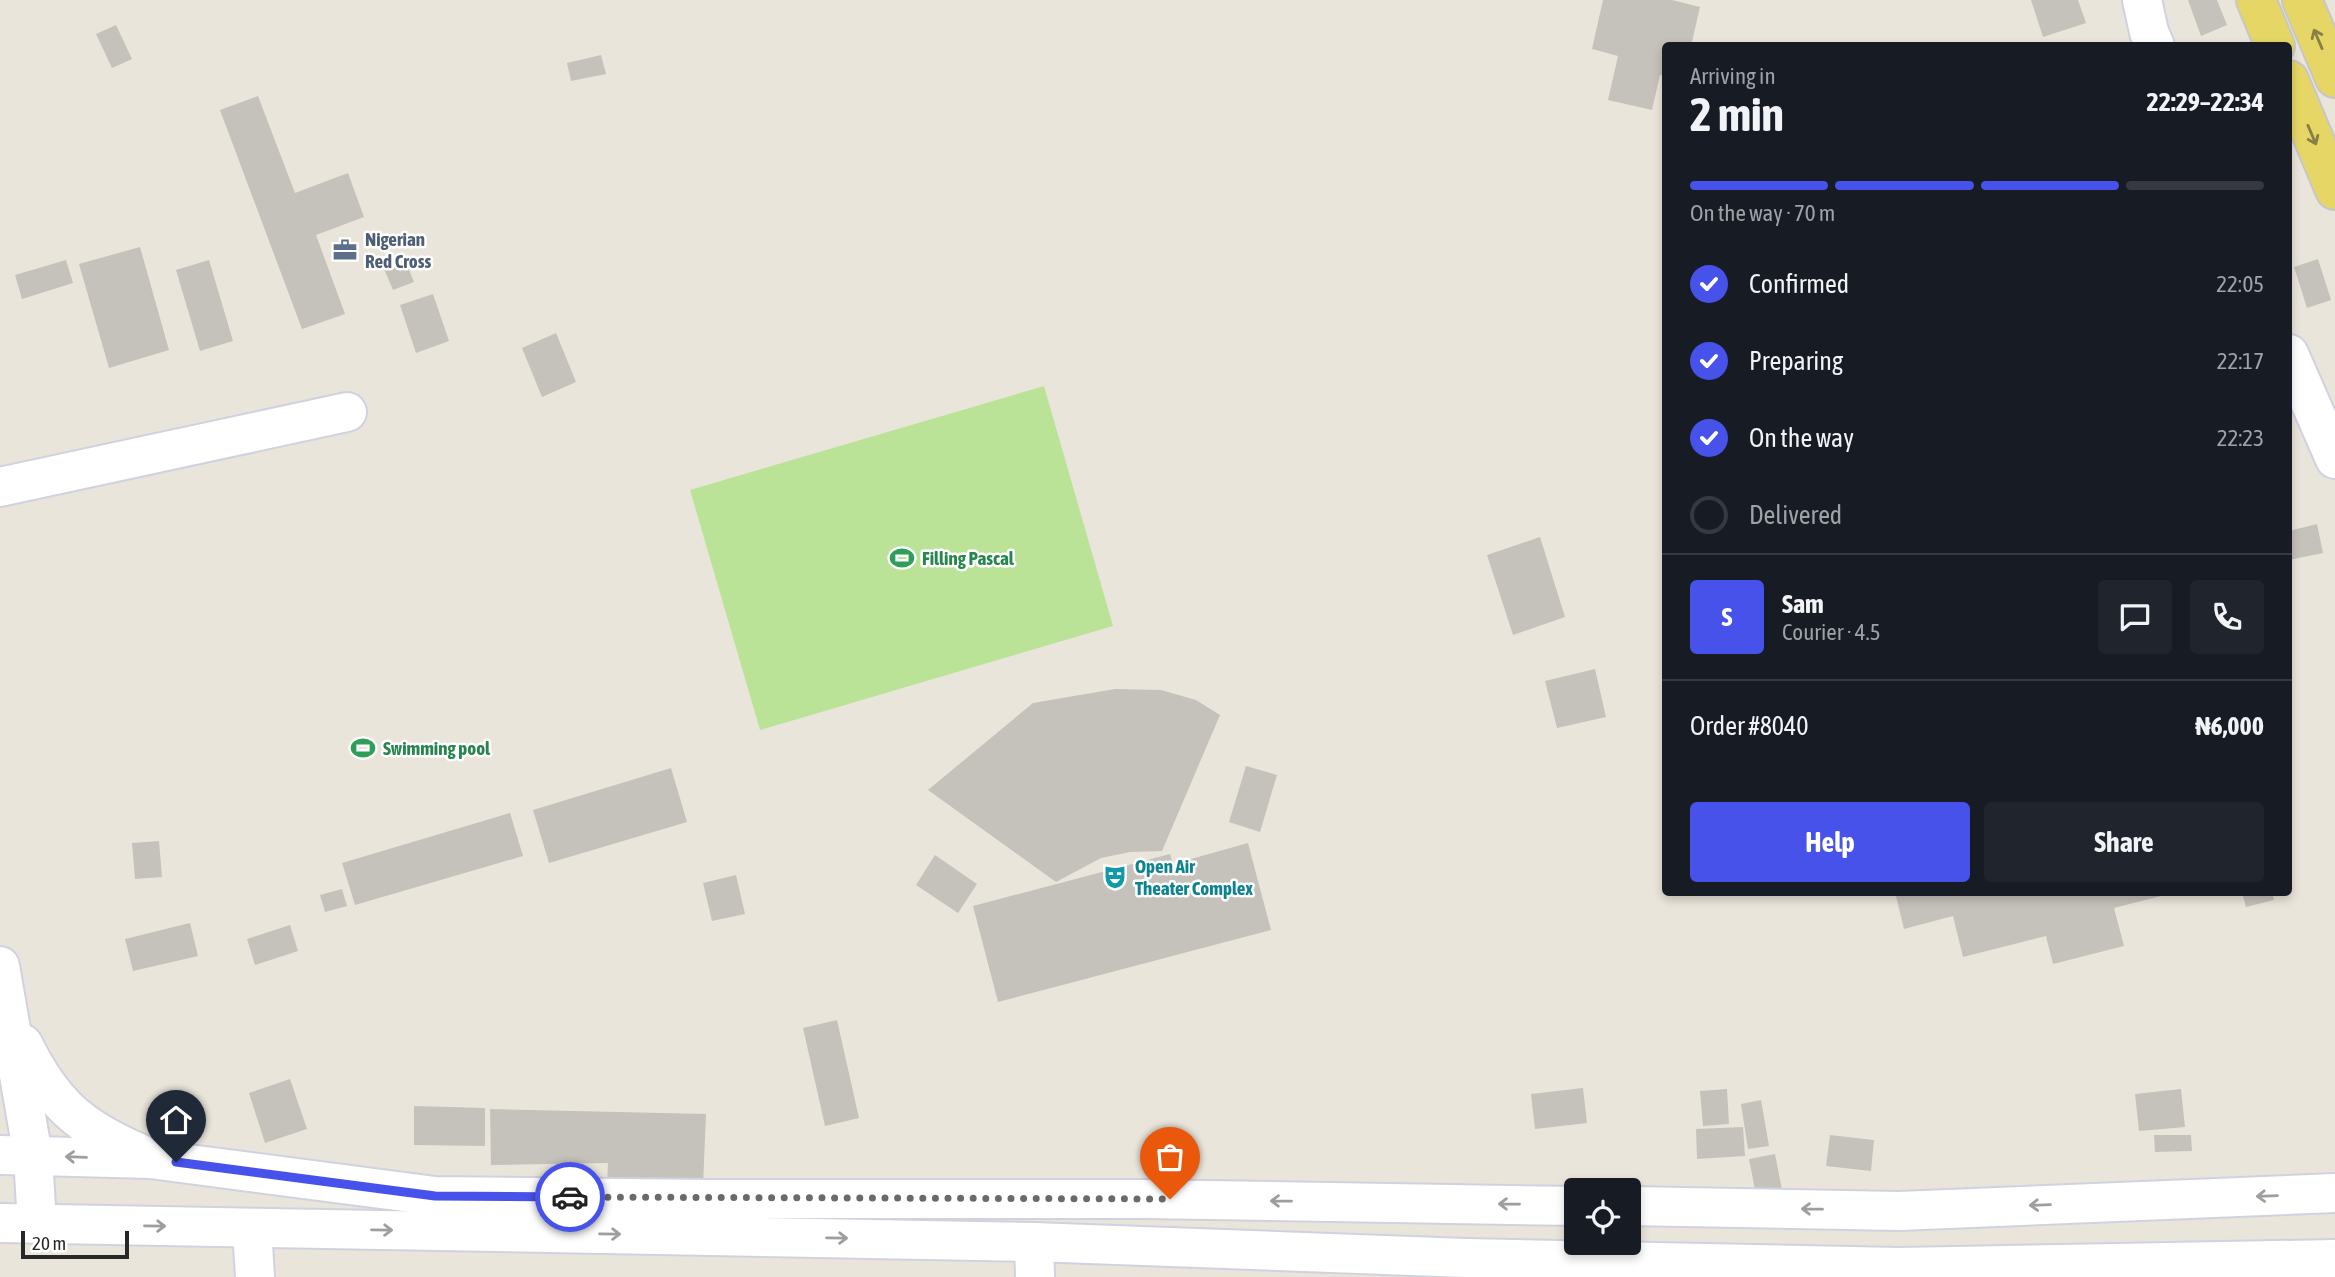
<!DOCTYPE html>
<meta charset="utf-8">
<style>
:root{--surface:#171b24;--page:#20242c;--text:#f1f3f6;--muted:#9ea1a6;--line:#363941;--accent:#4752eb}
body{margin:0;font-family:"Asap Condensed",sans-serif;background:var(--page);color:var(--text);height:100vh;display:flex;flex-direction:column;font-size:26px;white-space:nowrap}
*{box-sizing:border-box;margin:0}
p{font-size:23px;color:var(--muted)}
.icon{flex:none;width:38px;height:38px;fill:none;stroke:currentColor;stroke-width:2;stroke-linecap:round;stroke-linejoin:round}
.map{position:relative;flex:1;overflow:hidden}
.panel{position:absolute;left:1662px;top:42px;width:630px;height:854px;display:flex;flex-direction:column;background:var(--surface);border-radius:7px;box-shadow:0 4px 10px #0003}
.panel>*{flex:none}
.fabs{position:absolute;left:1564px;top:1178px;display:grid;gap:14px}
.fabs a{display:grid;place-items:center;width:77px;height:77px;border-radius:7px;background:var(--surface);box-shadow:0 4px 10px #0003;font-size:35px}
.scale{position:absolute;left:21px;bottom:18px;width:108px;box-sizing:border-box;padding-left:7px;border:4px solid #282828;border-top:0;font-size:19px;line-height:24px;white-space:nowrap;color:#282828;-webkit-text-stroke:5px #fff;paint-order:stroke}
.pin{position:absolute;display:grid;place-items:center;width:60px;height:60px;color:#fff;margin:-72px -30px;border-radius:50% 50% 50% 0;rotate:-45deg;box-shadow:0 0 7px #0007}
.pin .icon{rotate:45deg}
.courier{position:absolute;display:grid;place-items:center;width:70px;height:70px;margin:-35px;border:5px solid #4752eb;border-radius:50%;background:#fff;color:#222;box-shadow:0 2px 9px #0007}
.overview em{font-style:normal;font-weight:700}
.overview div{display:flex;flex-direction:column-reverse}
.overview{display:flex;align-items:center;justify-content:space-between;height:119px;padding:0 28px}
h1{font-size:46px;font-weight:700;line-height:52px}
.bar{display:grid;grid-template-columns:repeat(4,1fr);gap:10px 7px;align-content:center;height:84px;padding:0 28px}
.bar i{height:9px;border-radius:5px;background:var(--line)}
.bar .on{background:var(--accent)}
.bar p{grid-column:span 4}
.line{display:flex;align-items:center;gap:18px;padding:0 28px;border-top:2px solid var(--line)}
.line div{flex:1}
.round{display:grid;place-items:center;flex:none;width:74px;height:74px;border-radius:7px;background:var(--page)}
ol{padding:0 28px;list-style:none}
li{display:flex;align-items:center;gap:21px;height:77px}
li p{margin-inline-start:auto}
li .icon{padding:7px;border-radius:50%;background:var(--accent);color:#fff;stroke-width:4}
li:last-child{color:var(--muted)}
li i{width:38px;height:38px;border:4px solid var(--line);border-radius:50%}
.cta{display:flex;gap:14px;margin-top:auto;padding:14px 28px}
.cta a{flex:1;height:80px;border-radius:7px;background:var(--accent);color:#fff;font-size:28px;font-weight:700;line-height:80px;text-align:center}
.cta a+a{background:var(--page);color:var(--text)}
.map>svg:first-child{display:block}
</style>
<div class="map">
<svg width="2335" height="1277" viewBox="0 0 2335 1277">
<rect width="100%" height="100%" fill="#eae5db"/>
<path fill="#bae398" d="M1044,386L1113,626L760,730L690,490Z"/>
<g fill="#c5c2bb">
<path d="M1603,0H1672L1700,7L1691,46H1666V76L1660,75L1652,110L1608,100L1618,56L1592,49Z"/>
<path d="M2031,0H2078L2086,23L2043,37Z"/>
<path d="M2188,0H2217L2227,25L2201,36Z"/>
<path d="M116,25L132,59L112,68L96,34Z"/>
<path d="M601,55L606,74L571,81L567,63Z"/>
<path d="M258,96L295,193L348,173L364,217L316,235L345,314L302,329L220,110Z"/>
<path d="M140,247L169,350L109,368L79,264Z"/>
<path d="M403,255L414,282L393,290L382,264Z"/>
<path d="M2318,259L2331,300L2307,308L2294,267Z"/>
<path d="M66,260L73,283L22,299L15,275Z"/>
<path d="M209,260L233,341L200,351L176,270Z"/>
<path d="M433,294L449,341L416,353L400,305Z"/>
<path d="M556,333L576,382L542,397L522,348Z"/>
<path d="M2317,524L2323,553L2289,560V531Z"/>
<path d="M1540,537L1565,617L1513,635L1487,555Z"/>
<path d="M1595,669L1606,717L1557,728L1545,681Z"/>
<path d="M1115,689L1161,690L1196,700L1220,715L1162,851L1130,852L1101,858L1056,882L928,790L1033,703Z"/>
<path d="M1246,766L1277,775L1260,832L1229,822Z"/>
<path d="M671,768L687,822L549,863L533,810Z"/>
<path d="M510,813L523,856L355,905L342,863Z"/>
<path d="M159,841L162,877L135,879L132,843Z"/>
<path d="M1248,843L1271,930L998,1002L973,906L1170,854L1173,864Z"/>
<path d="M935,855L977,884L958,913L916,885Z"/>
<path d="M736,875L745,914L712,921L703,883Z"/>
<path d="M342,889L347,906L325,912L320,895Z"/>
<path d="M1895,892H2173V893L2114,908L2124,946L2053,964L2046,936L1963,957L1953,916L1904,929Z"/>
<path d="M2242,892H2272L2274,900L2246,907Z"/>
<path d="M190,923L198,956L133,971L125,939Z"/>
<path d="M290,925L298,951L255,965L247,939Z"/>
<path d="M837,1020L859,1118L825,1126L803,1028Z"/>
<path d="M290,1079L307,1129L265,1143L249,1093Z"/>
<path d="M1583,1088L1587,1123L1535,1129L1531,1094Z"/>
<path d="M1727,1089L1729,1124L1703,1126L1700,1091Z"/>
<path d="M2181,1089L2185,1127L2139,1131L2135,1094Z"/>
<path d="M1761,1100L1769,1146L1748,1149L1741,1104Z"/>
<path d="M414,1106L485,1108V1146L414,1145Z"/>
<path d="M490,1109L706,1114L703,1186L607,1183L608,1163L491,1165Z"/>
<path d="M1743,1127L1745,1156L1697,1159L1696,1129Z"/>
<path d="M1830,1135L1874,1140L1871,1171L1826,1166Z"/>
<path d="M2154,1135H2191L2192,1151L2155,1152Z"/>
<path d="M1775,1154L1783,1195L1757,1200L1749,1159Z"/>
</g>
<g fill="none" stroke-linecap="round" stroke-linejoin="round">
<g stroke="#d0d2e0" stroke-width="42">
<g id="minor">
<path d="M2142,0L2149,32L2155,46"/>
<path d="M2289,354L2335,459"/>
<path d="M0,487L347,412"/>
<path d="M0,966L33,1156L37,1224"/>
<path d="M23,1044C52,1103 79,1127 139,1153"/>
<path d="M0,1155L150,1159L435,1196L712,1199H1143L1577,1206"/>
<path d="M1629,1206L1899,1211L2335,1193"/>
<path d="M0,1223L1034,1242L1466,1258L1899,1267L2335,1259"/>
<path d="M252,1228L255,1277"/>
<path d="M1034,1242L1035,1277"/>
</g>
</g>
<g stroke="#c7c7c7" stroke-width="42">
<g id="major">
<path d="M2256,0L2275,46"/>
<path d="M2302,0L2335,78"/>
<path d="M2289,80L2335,190"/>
</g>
</g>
<use href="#minor" stroke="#fff" stroke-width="38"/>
<use href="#major" stroke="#e5d665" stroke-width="38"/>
</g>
<defs><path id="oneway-shaft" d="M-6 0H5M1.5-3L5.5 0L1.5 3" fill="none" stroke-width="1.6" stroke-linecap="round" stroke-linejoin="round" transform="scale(1.75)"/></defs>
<g stroke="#867f46">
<use href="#oneway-shaft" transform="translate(2318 39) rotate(-113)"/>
<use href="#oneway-shaft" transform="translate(2312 135) rotate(67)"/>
</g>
<g stroke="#9e9e9e">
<use href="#oneway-shaft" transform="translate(76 1157) rotate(-178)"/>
<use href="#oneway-shaft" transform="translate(2267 1196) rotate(178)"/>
<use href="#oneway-shaft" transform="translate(1281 1201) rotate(-179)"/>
<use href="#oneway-shaft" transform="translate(1509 1204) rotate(-179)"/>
<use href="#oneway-shaft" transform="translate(2040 1205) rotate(178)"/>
<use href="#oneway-shaft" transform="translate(1812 1209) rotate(-179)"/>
<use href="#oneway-shaft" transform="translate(155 1226) rotate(1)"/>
<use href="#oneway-shaft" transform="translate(382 1230) rotate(1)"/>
<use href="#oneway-shaft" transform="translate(610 1234) rotate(1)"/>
<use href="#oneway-shaft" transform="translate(837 1238) rotate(1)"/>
</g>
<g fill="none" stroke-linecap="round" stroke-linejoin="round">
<path stroke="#6c6a67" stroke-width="7" stroke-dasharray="0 12.6" d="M570,1197L1170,1199"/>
<path stroke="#4752eb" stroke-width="9" d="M176,1162L435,1196L570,1197"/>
</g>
<defs>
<g id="office-bare" transform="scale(1.89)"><path d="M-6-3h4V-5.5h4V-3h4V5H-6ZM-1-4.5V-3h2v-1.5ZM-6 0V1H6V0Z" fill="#5c6f8a" stroke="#fff" stroke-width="2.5" paint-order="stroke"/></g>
<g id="stadium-bare" transform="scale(1.89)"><path d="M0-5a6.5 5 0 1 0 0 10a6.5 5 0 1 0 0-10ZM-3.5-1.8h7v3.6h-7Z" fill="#2e9e5b" stroke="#fff" stroke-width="2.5" paint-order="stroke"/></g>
<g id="theatre-bare" transform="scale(1.89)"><path d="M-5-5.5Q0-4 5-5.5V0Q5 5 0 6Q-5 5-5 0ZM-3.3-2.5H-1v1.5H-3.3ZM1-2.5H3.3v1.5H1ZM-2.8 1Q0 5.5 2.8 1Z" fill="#0f9aa8" stroke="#fff" stroke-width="2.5" paint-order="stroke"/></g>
</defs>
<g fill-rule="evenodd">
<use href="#office-bare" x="345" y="250"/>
<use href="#stadium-bare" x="902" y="558"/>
<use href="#stadium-bare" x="363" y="748"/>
<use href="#theatre-bare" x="1115" y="877"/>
</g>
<g text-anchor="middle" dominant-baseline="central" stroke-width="5" stroke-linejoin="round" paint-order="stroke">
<g font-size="19" font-weight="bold" fill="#4e5e75" stroke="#fff" text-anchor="start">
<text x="365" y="239">Nigerian<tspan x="365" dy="22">Red Cross</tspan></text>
</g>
<g font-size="19" font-weight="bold" fill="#27864d" stroke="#fff" text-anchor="start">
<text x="922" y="558">Filling Pascal</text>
<text x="383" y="748">Swimming pool</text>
</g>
<g font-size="19" font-weight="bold" fill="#0d838f" stroke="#fff" text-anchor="start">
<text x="1135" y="866">Open Air<tspan x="1135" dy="22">Theater Complex</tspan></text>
</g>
</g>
</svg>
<div class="fabs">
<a><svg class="icon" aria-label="locate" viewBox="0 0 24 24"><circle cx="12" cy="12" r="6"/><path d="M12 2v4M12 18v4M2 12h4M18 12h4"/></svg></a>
</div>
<div class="scale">20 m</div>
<div class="pin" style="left:1170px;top:1199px;background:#ea580c"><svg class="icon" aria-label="bag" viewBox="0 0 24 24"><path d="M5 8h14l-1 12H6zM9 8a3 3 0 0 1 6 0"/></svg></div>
<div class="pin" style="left:176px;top:1162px;background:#1f2937"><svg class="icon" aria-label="home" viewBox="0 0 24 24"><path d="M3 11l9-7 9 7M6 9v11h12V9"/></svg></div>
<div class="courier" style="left:570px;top:1197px"><svg class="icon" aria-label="car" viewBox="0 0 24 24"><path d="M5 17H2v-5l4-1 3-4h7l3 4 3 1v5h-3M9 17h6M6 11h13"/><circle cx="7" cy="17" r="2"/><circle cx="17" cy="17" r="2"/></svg></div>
<section class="panel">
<div class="overview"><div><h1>2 min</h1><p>Arriving in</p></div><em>22:29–22:34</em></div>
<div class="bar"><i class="on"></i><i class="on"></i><i class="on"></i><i></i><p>On the way · 70 m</p></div>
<ol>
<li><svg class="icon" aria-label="check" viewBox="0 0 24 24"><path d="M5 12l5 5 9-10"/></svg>Confirmed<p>22:05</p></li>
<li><svg class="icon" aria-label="check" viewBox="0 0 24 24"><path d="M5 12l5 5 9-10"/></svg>Preparing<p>22:17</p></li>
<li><svg class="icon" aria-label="check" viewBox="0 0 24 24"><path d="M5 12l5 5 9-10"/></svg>On the way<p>22:23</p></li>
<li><i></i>Delivered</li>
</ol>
<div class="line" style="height:126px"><b class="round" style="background:var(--accent);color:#fff">S</b><div><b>Sam</b><p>Courier · 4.5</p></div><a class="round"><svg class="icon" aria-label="chat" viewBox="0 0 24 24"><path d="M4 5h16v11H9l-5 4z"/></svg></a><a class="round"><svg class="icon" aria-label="phone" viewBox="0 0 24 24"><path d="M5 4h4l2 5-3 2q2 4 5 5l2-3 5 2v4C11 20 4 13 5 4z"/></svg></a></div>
<div class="line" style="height:91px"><div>Order #8040</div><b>₦6,000</b></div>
<div class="cta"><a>Help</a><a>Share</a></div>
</section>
</div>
